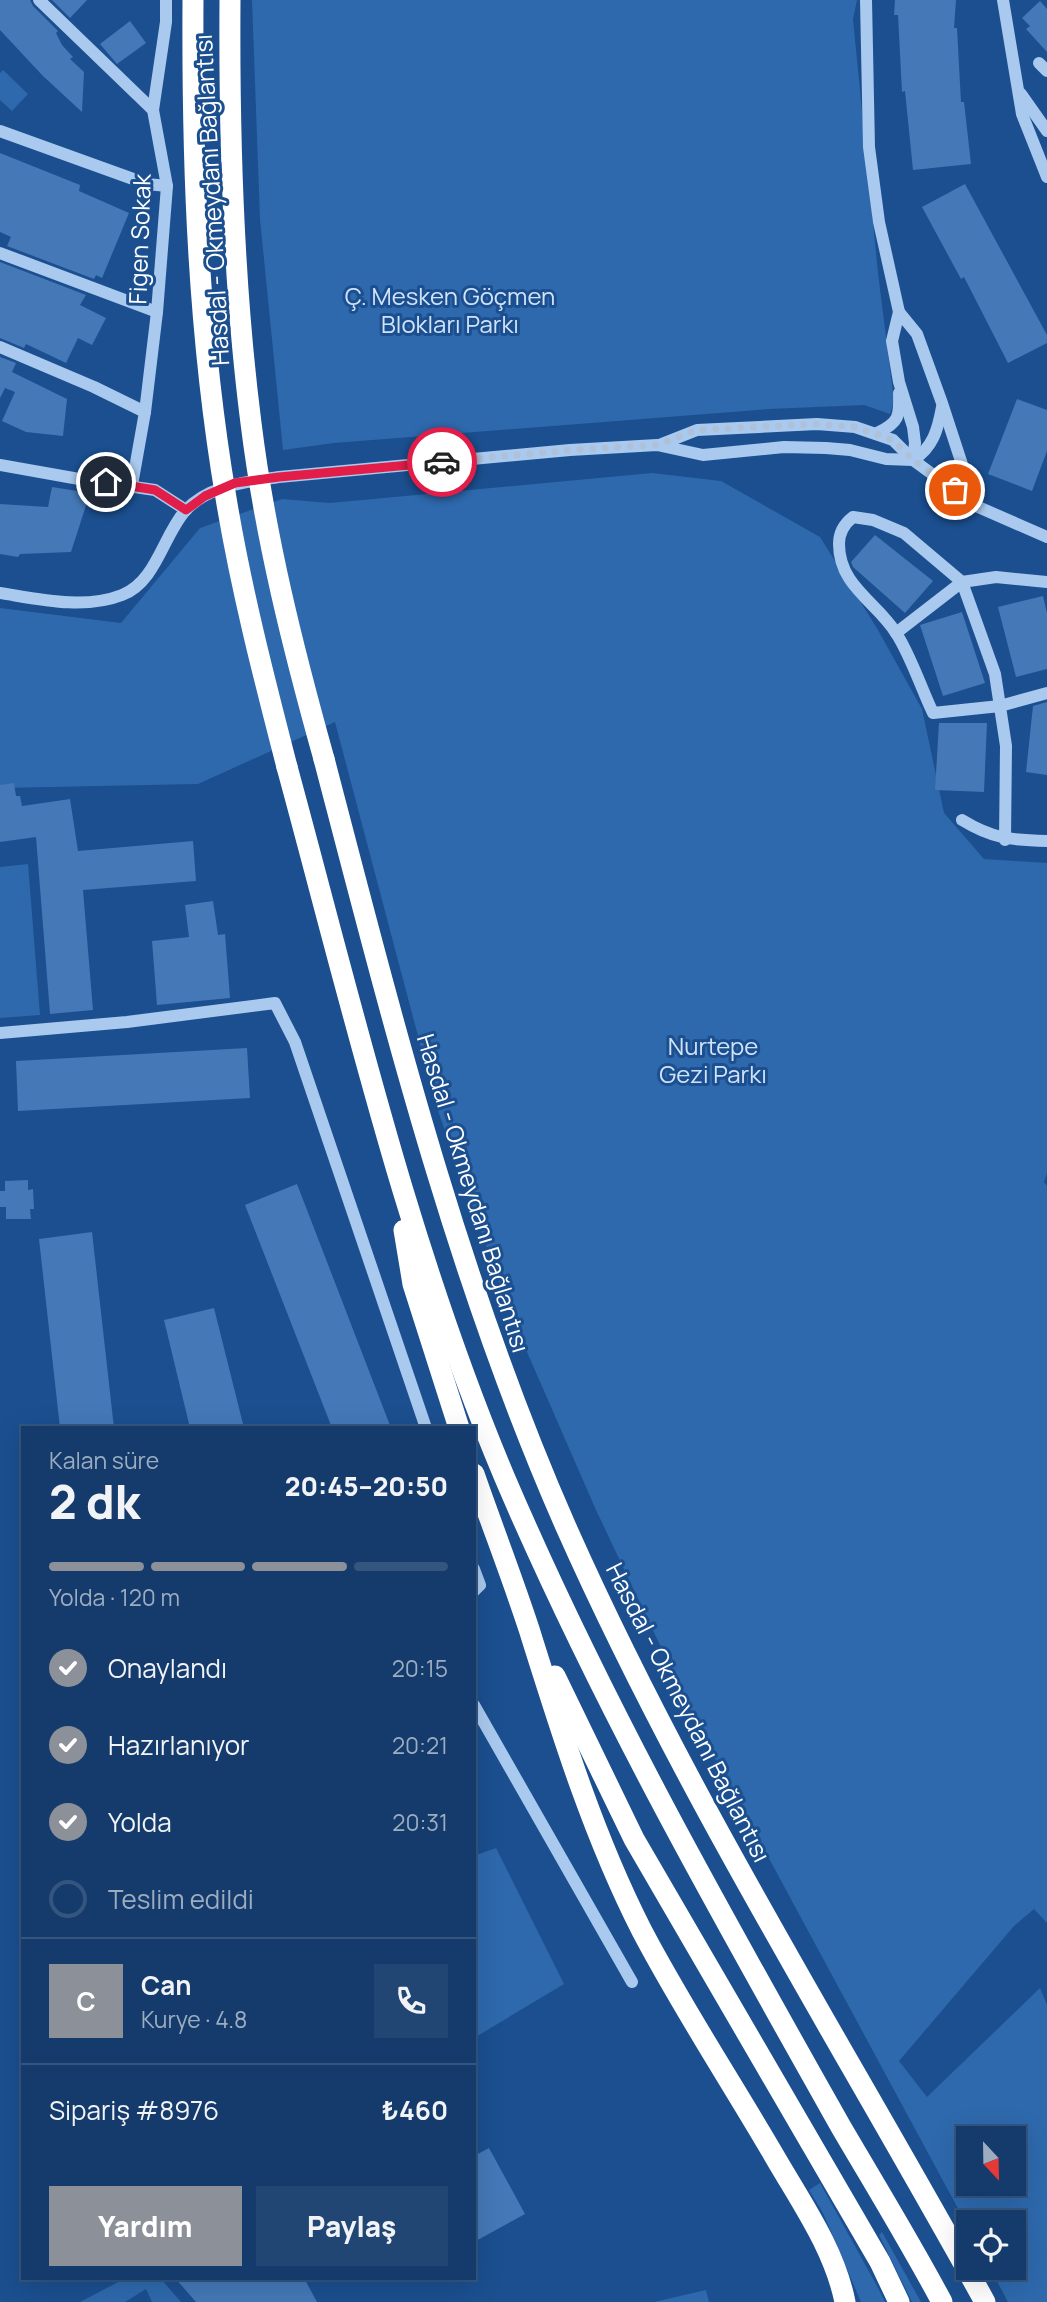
<!DOCTYPE html>
<html lang="tr">
<meta charset="utf-8">
<style>
:root{--surface:#143b6b;--page:#214673;--text:#f1f3f6;--muted:#9dadc1;--line:#33557e;--accent:#8c9099}
body{margin:0;font-family:Manrope,sans-serif;background:var(--page);color:var(--text);height:100vh;display:flex;flex-direction:column;font-size:26px;white-space:nowrap}
*{box-sizing:border-box;margin:0}
p{font-size:23px;color:var(--muted)}
.icon{flex:none;width:38px;height:38px;fill:none;stroke:currentColor;stroke-width:2;stroke-linecap:round;stroke-linejoin:round}
.map{position:relative;flex:1;overflow:hidden}
.drawer{position:absolute;left:21px;top:1426px;width:455px;height:854px;display:flex;flex-direction:column;background:var(--surface);border-radius:0px;box-shadow:0 7px 28px #0002,0 0 0 2px var(--line)}
.drawer>*{flex:none}
.needle{width:46px;rotate:158deg}
.fabs{position:absolute;left:956px;top:2126px;display:grid;gap:14px}
.fabs a{display:grid;place-items:center;width:70px;height:70px;border-radius:0px;background:var(--surface);box-shadow:0 7px 28px #0002,0 0 0 2px var(--line);font-size:35px}
.pin{position:absolute;display:grid;place-items:center;width:60px;height:60px;color:#fff;margin:-30px;border:4px solid #fff;border-radius:50%;box-shadow:0 2px 7px #0007}
.courier{position:absolute;display:grid;place-items:center;width:70px;height:70px;margin:-35px;border:5px solid #e11d48;border-radius:50%;background:#fff;color:#222;box-shadow:0 2px 9px #0007}
.headline em{font-style:normal;font-weight:800}
.headline div{display:flex;flex-direction:column-reverse}
.headline{display:flex;align-items:center;justify-content:space-between;height:119px;padding:0 28px}
h1{font-size:46px;font-weight:800;line-height:52px}
.bar{display:grid;grid-template-columns:repeat(4,1fr);gap:10px 7px;align-content:center;height:84px;padding:0 28px}
.bar i{height:9px;border-radius:5px;background:var(--line)}
.bar .on{background:var(--accent)}
.bar p{grid-column:span 4}
.line{display:flex;align-items:center;gap:18px;padding:0 28px;border-top:2px solid var(--line)}
.line div{flex:1}
.round{display:grid;place-items:center;flex:none;width:74px;height:74px;border-radius:0px;background:var(--page)}
ol{padding:0 28px;list-style:none}
li{display:flex;align-items:center;gap:21px;height:77px}
li p{margin-inline-start:auto}
li .icon{padding:7px;border-radius:50%;background:var(--accent);color:#fff;stroke-width:4}
li:last-child{color:var(--muted)}
li i{width:38px;height:38px;border:4px solid var(--line);border-radius:50%}
.cta{display:flex;gap:14px;margin-top:auto;padding:14px 28px}
.cta a{flex:1;height:80px;border-radius:0px;background:var(--accent);color:#fff;font-size:28px;font-weight:800;line-height:80px;text-align:center}
.cta a+a{background:var(--page);color:var(--text)}
.map>svg:first-child{display:block}
</style>
<div class="map">
<svg width="1047" height="2302" viewBox="0 0 1047 2302">
<rect width="100%" height="100%" fill="#1b4f8f"/>
<g fill="#2e69ad" fill-rule="evenodd">
<path d="M252,0H857L853,19L878,273L894,401L890,414L864,405L769,409L334,443L283,450L260,219Z"/>
<path d="M3,70L28,94L12,111L0,100V73Z"/>
<path d="M652,473L721,481L820,537L878,630L922,709L944,813L984,859L1047,863V1173L1044,1182L1047,1186V1923L1034,1909L1014,1926L899,2061L927,2097L1040,1988L1047,2005V2302H1008L990,2268H1013V2222H968V2227L705,1740L596,1510L510,1313L437,1108L335,722L198,784L0,788V608L121,623L200,528L282,499L330,503ZM968,2138H1013V2184H968Z"/>
<path d="M28,864L40,1015L0,1018V867Z"/>
<path d="M496,1848L564,1984L474,2038V1856Z"/>
<path d="M820,2183L877,2286L885,2302H861L823,2213L809,2190Z"/>
<path d="M882,2232L921,2302H912L879,2235Z"/>
<path d="M126,2278L161,2279L181,2302H152L146,2289L125,2302H80Z"/>
<path d="M706,2290L709,2302H654Z"/>
</g>
<g fill="#4478b7">
<path d="M0,0H30L33,6L58,31L56,33L62,45L73,57L70,59L84,72L82,112L43,76L0,30Z"/>
<path d="M52,0H87L70,18Z"/>
<path d="M895,0H956L954,28H957L961,102H964L971,164L913,170L905,91L902,92L898,15H894Z"/>
<path d="M1040,1L1047,9V52L1026,29L1030,26L1022,18Z"/>
<path d="M130,21L146,43L117,64L100,44Z"/>
<path d="M0,153L80,185L79,191L129,213L102,278L96,275L94,279L7,246L11,237L0,232Z"/>
<path d="M965,184L1047,335V343L1008,363L964,277L961,279L922,207Z"/>
<path d="M0,262L86,295L80,305L106,318L92,345L78,338L66,363L26,344L24,348L0,338Z"/>
<path d="M0,357L16,363L12,372L67,399L63,436L26,432L2,421L15,392L5,388L0,398Z"/>
<path d="M1017,399L1047,410V451L1032,491L988,474Z"/>
<path d="M52,487L90,493L71,552L20,554L18,557L0,554V504L48,507Z"/>
<path d="M875,535L933,581L905,613L853,567L851,562Z"/>
<path d="M1043,596L1047,613V669L1016,677L998,607Z"/>
<path d="M962,612L985,683L943,696L920,625Z"/>
<path d="M1047,702V775L1026,772L1033,706Z"/>
<path d="M939,723H987L984,792L935,790Z"/>
<path d="M14,783L16,796H20L22,806L70,799L78,851L193,841L196,881L83,890L93,1010L50,1014L36,837L0,842V785Z"/>
<path d="M213,901L218,935L225,934L230,998L157,1005L152,941L189,937L185,905Z"/>
<path d="M247,1048L250,1098L18,1111L16,1061Z"/>
<path d="M28,1180V1190L33,1189L34,1209H30L31,1219H6V1207H0V1191H5V1181Z"/>
<path d="M297,1184L391,1428H332L245,1205Z"/>
<path d="M92,1232L114,1428H60L39,1239Z"/>
<path d="M214,1308L244,1428H190L164,1320Z"/>
<path d="M489,2148L525,2214L474,2242V2156Z"/>
<path d="M175,2278H304L317,2302H196Z"/>
</g>
<g fill="none" stroke-linecap="round" stroke-linejoin="round">
<g stroke="#a9c9ee" stroke-width="12">
<path d="M39,0L153,110L167,186L157,312L145,412L132,485"/>
<path d="M866,0L869,147L879,222L899,312"/>
<path d="M1003,0L1022,114L1047,177"/>
<path d="M1039,63L1047,71"/>
<path d="M1021,94L1047,131"/>
<path d="M153,110L166,22V0"/>
<path d="M0,131L147,184L167,186"/>
<path d="M0,253L157,312"/>
<path d="M0,347L94,387L145,412"/>
<path d="M877,433C899,423 900,416 899,393"/>
<path d="M659,445L697,430L817,424L855,427L893,440L913,460L976,506L1047,537"/>
<path d="M913,460L915,443L913,427L899,382L892,341L899,312L917,334L942,403L975,504"/>
<path d="M913,460C933,448 938,429 942,407"/>
<path d="M0,465L79,479L155,490L186,510"/>
<path d="M0,593C38,599 84,610 122,595C156,582 163,536 185,511C208,485 247,482 279,477L570,450L657,445L703,455L784,447L826,448L850,450L886,459L913,460"/>
<path d="M896,633L962,582L996,577L1047,582"/>
<path d="M962,820C993,839 1011,840 1047,841"/>
<path d="M1005,840L1006,746L995,674L962,582L904,533L873,520L853,517C844,524 839,532 839,544C839,586 877,602 896,633C911,656 921,688 933,713L1000,706L1047,693"/>
<path d="M0,1033L127,1022L275,1003L295,1042L426,1428"/>
<path d="M474,1569L480,1585L474,1591"/>
<path d="M474,1705L632,1982"/>
</g>
<g stroke="#fff" stroke-width="21">
<path d="M324,759C392,1019 457,1280 566,1527C685,1795 843,2045 985,2302"/>
<path d="M287,767C352,1006 408,1248 504,1476C600,1701 721,1914 841,2127C875,2185 910,2242 942,2302"/>
<path d="M404,1230L413,1284L459,1428"/>
<path d="M474,1474C492,1526 512,1577 529,1629C561,1731 593,1835 642,1931C684,2011 734,2086 779,2164C805,2208 835,2252 845,2302"/>
<path d="M555,1676L634,1839L880,2262L899,2302"/>
</g>
<g stroke="#fff" stroke-width="21">
<path d="M193,0C192,166 198,334 226,498C241,589 264,678 287,767"/>
<path d="M230,0C229,141 233,283 251,423C265,537 293,648 324,759"/>
</g>
</g>
<g fill="none" stroke-linecap="round" stroke-linejoin="round">
<path stroke="#afc1d8" stroke-width="7" stroke-dasharray="0 12.6" d="M442,462L570,450L657,445L696,430L817,424L855,427L893,440L913,460L955,490"/>
<path stroke="#e11d48" stroke-width="9" d="M106,482L155,490L186,510L205,496L235,483L279,477L442,462"/>
</g>
<g text-anchor="middle" dominant-baseline="central" stroke-width="6" stroke-linejoin="round" paint-order="stroke">
<g font-size="24" fill="#fff" stroke="#1b4f8f">
<text transform="translate(211 200) rotate(-93)">Hasdal - Okmeydanı Bağlantısı</text>
<text transform="translate(139 239) rotate(-88)">Figen Sokak</text>
<text transform="translate(474 1193) rotate(73)">Hasdal - Okmeydanı Bağlantısı</text>
<text transform="translate(689 1712) rotate(63)">Hasdal - Okmeydanı Bağlantısı</text>
</g>
<g font-size="24" fill="#cfe3fa" stroke="#1b4f8f">
<text x="450" y="295">Ç. Mesken Göçmen<tspan x="450" dy="28">Blokları Parkı</tspan></text>
<text x="713" y="1045">Nurtepe<tspan x="713" dy="28">Gezi Parkı</tspan></text>
</g>
</g>
</svg>
<div class="fabs">
<a><svg class="needle" viewBox="-14 -14 28 28"><path d="M0-13l5 13h-10z" fill="#e53935"/><path d="M0 13l5-13h-10z" fill="#9dadc1"/></svg></a>
<a><svg class="icon" aria-label="locate" viewBox="0 0 24 24"><circle cx="12" cy="12" r="6"/><path d="M12 2v4M12 18v4M2 12h4M18 12h4"/></svg></a>
</div>
<div class="pin" style="left:955px;top:490px;background:#ea580c"><svg class="icon" aria-label="bag" viewBox="0 0 24 24"><path d="M5 8h14l-1 12H6zM9 8a3 3 0 0 1 6 0"/></svg></div>
<div class="pin" style="left:106px;top:482px;background:#1f2937"><svg class="icon" aria-label="home" viewBox="0 0 24 24"><path d="M3 11l9-7 9 7M6 9v11h12V9"/></svg></div>
<div class="courier" style="left:442px;top:462px"><svg class="icon" aria-label="car" viewBox="0 0 24 24"><path d="M5 17H2v-5l4-1 3-4h7l3 4 3 1v5h-3M9 17h6M6 11h13"/><circle cx="7" cy="17" r="2"/><circle cx="17" cy="17" r="2"/></svg></div>
<section class="drawer">
<div class="headline"><div><h1>2 dk</h1><p>Kalan süre</p></div><em>20:45–20:50</em></div>
<div class="bar"><i class="on"></i><i class="on"></i><i class="on"></i><i></i><p>Yolda · 120 m</p></div>
<ol>
<li><svg class="icon" aria-label="check" viewBox="0 0 24 24"><path d="M5 12l5 5 9-10"/></svg>Onaylandı<p>20:15</p></li>
<li><svg class="icon" aria-label="check" viewBox="0 0 24 24"><path d="M5 12l5 5 9-10"/></svg>Hazırlanıyor<p>20:21</p></li>
<li><svg class="icon" aria-label="check" viewBox="0 0 24 24"><path d="M5 12l5 5 9-10"/></svg>Yolda<p>20:31</p></li>
<li><i></i>Teslim edildi</li>
</ol>
<div class="line" style="height:126px"><b class="round" style="background:var(--accent);color:#fff">C</b><div><b>Can</b><p>Kurye · 4.8</p></div><a class="round"><svg class="icon" aria-label="phone" viewBox="0 0 24 24"><path d="M5 4h4l2 5-3 2q2 4 5 5l2-3 5 2v4C11 20 4 13 5 4z"/></svg></a></div>
<div class="line" style="height:91px"><div>Sipariş #8976</div><b>₺460</b></div>
<div class="cta"><a>Yardım</a><a>Paylaş</a></div>
</section>
</div>
